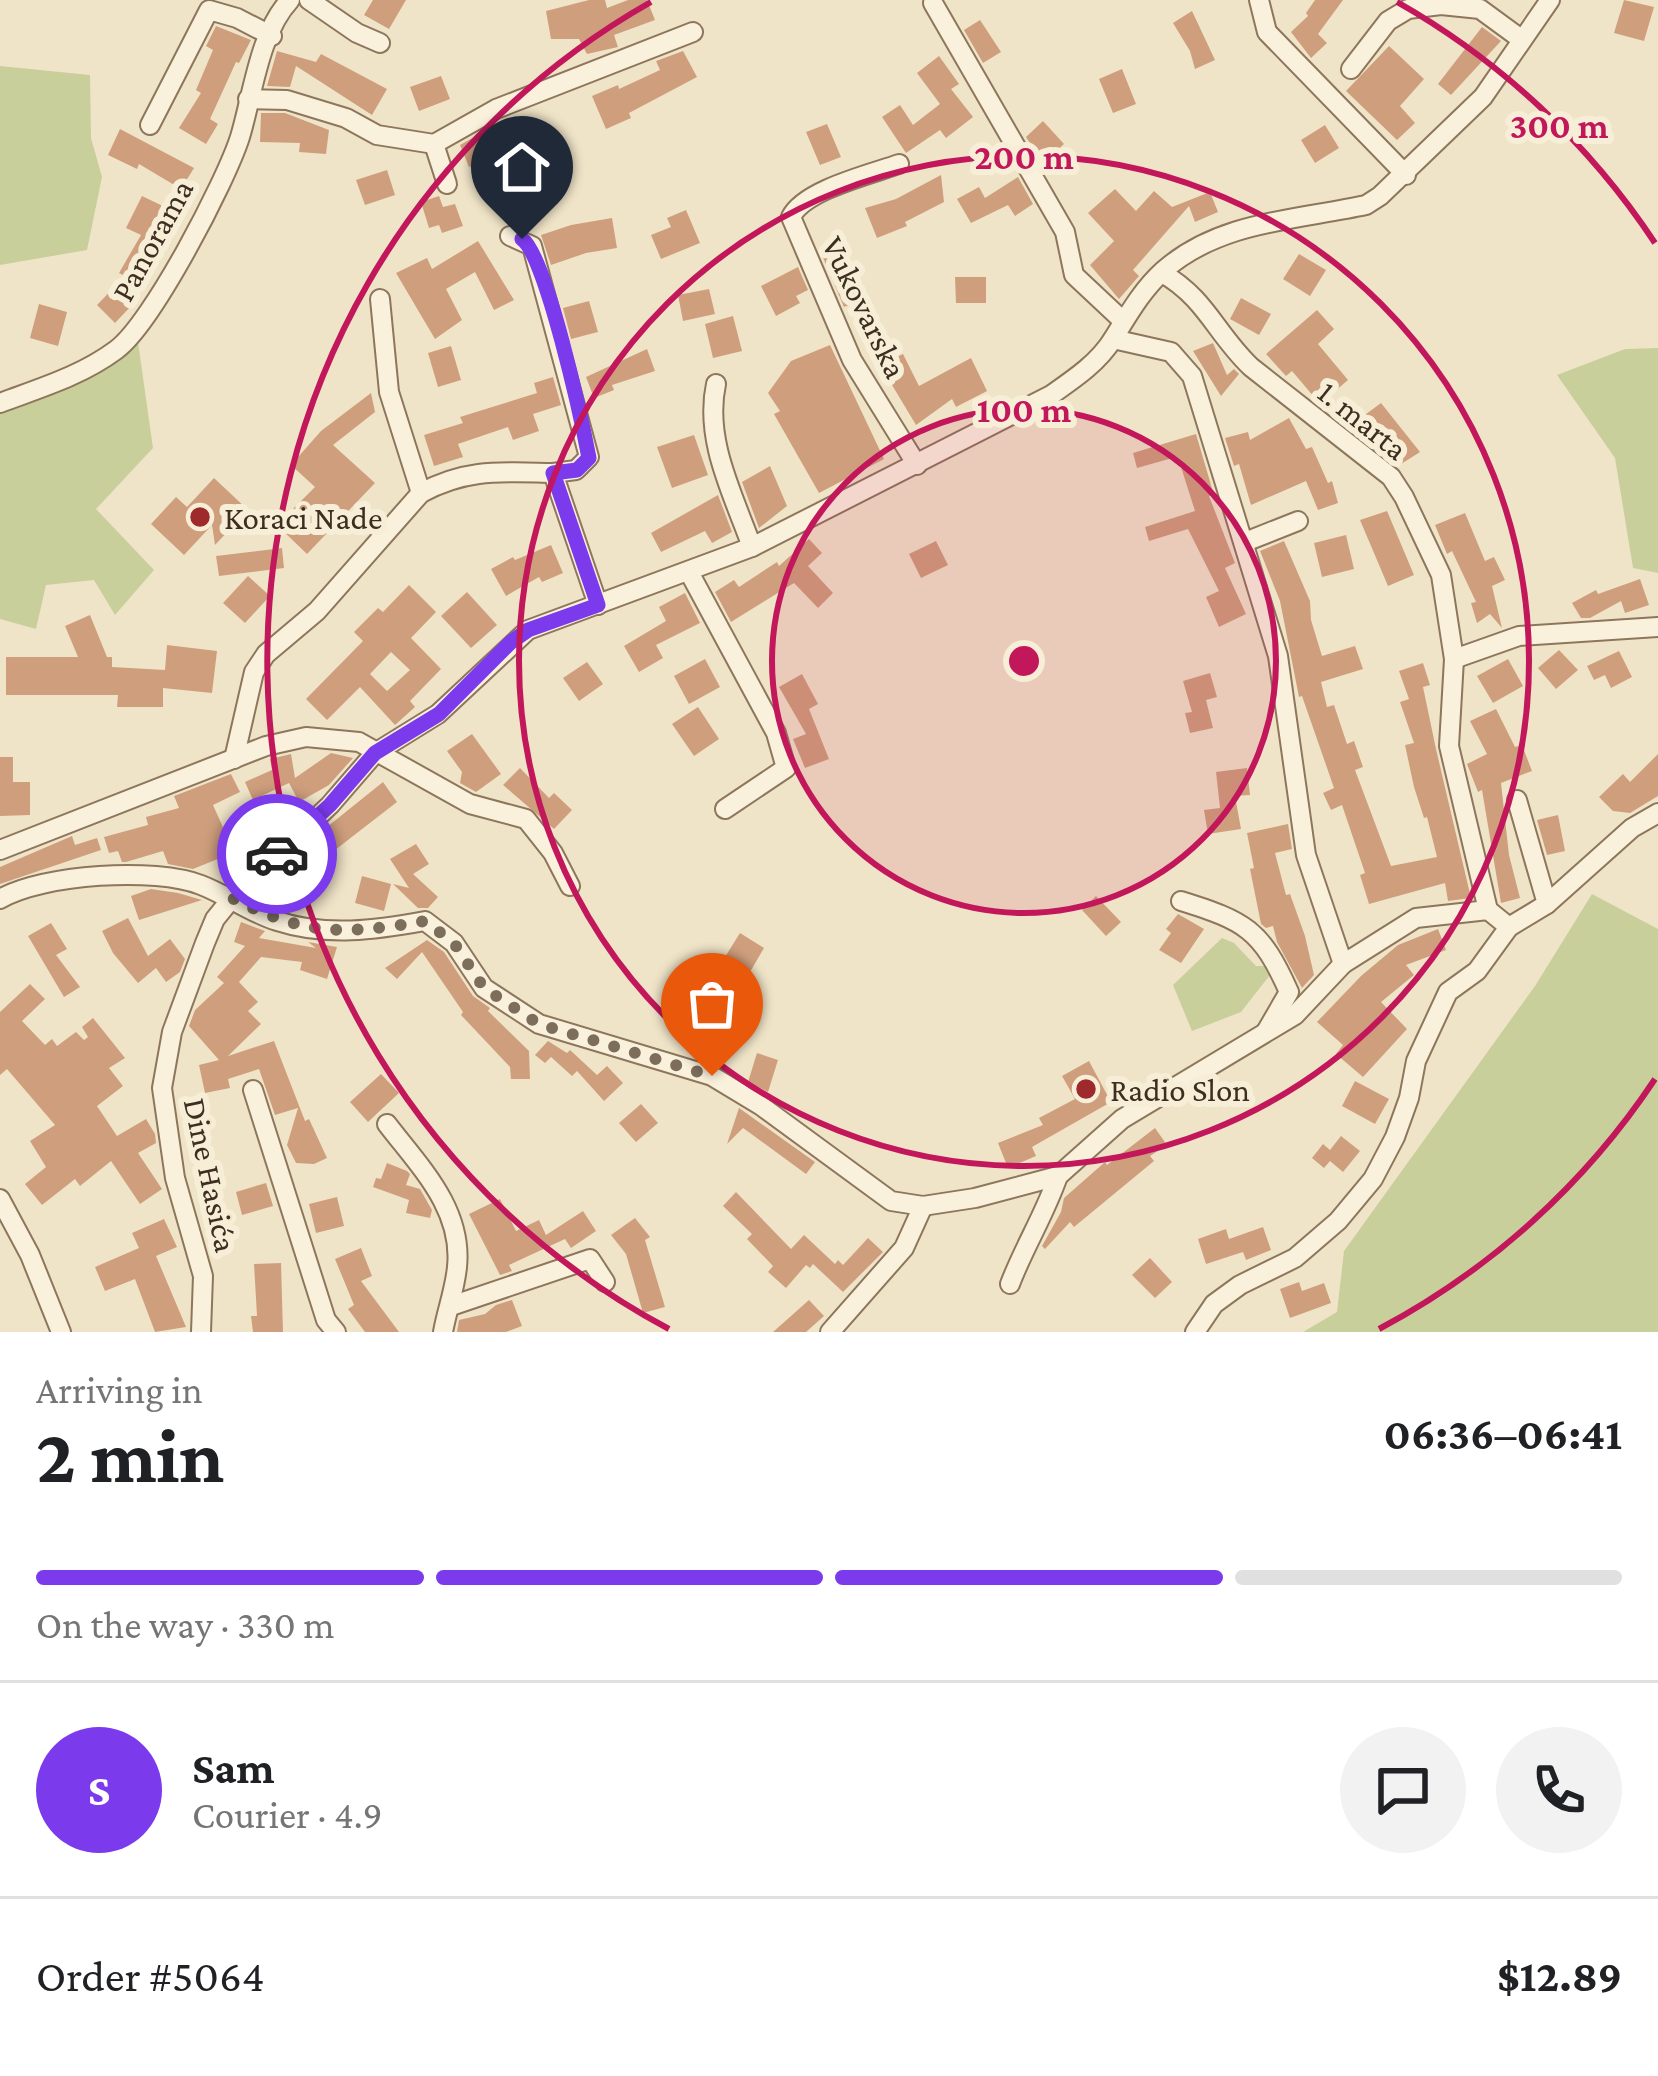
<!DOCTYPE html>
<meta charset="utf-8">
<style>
:root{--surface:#fff;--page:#f2f2f2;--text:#202124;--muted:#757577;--line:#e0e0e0;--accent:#7c3aed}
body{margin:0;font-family:"Crimson Pro",serif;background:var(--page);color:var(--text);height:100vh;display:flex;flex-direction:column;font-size:45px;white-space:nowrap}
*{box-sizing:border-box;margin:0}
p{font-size:39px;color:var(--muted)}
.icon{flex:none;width:66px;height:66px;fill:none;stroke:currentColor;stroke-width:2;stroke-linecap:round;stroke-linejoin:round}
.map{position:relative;height:1332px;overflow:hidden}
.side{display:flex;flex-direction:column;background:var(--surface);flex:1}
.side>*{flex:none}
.pin{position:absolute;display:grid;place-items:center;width:102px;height:102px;color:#fff;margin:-123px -51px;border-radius:50% 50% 50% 0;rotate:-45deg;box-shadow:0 0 12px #0007}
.pin .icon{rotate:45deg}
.courier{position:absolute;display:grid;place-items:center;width:120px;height:120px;margin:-60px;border:9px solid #7c3aed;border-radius:50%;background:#fff;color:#222;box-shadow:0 3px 15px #0007}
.headline em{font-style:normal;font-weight:700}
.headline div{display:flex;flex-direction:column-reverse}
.headline{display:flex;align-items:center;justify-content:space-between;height:204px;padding:0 36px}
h1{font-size:78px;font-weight:700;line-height:90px}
.bar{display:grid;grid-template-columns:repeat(4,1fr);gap:18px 12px;align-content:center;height:144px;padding:0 36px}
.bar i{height:15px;border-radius:9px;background:var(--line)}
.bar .current{background:var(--accent)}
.bar p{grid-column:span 4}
.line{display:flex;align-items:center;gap:30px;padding:0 36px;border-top:3px solid var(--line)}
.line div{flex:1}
.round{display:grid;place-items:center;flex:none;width:126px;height:126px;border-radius:63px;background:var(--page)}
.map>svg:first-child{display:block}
</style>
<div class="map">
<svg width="1658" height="1332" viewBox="0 0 1658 1332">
<rect width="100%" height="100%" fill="#f0e4c8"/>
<g fill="#c9cf9b">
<path d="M0,66L90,75L91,138L102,177L87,250L0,265Z"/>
<path d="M137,335L153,448L96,509L154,570L115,615L94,580L46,585L36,629L0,619V400Z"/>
<path d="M1658,348V573L1633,568L1615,458L1557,375L1625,349Z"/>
<path d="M1592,894L1658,929V1332H1303L1337,1312L1344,1251L1535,986Z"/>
<path d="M1222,938L1234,943L1256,966H1277L1241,1012L1192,1031L1173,985Z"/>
</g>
<g fill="#cf9f7d" fill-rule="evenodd">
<path d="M373,0H406L389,29L364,15Z"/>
<path d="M589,0H605L607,8L628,0H647L655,20L614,35L618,47L587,54L579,39H551L546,11Z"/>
<path d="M1315,0H1343L1318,34L1327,43L1311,58L1291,32L1308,16L1306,13Z"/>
<path d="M1624,0L1654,7L1644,41L1614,33Z"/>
<path d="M1192,11L1215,60L1195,69L1190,51L1173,23Z"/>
<path d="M980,20L1001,52L983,63L964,30Z"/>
<path d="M216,26L251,40L239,63L236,62L210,119L218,124L206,144L179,128L201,93L196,90L213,50L206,46Z"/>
<path d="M1482,27L1501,41L1451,95L1438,84Z"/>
<path d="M1389,46L1424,79L1400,106L1415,123L1397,140L1346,91Z"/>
<path d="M277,51L316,62L321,54L387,89L372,115L296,66L290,87L267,86Z"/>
<path d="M683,51L697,77L629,113L631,118L606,129L592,96L618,85L619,89L660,70L656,61Z"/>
<path d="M939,56L959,84L951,89L973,117L946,138L940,130L906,153L882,117L900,105L913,125L940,104L917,73Z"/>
<path d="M1122,69L1136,104L1113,113L1099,79Z"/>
<path d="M441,76L450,99L419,111L410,87Z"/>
<path d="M261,113H285L329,130L326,154L299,152L300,143L260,142Z"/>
<path d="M1043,121L1064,144L1043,163L1026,137Z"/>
<path d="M827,124L841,157L820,165L806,132Z"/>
<path d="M1325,125L1339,148L1315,163L1301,140Z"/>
<path d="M490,128L501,155L469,167L460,145Z"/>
<path d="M120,129L194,168L181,189L139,164L137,169L108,155Z"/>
<path d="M387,170L395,195L365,205L356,180Z"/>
<path d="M941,175L944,202L905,222L907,226L877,238L865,208L896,199Z"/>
<path d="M1018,177L1033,204L1015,216L1008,205L971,223L957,199L979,187L985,198Z"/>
<path d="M1115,189L1136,211L1154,191L1172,207L1210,192L1218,212L1195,222L1189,206L1133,270L1139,276L1119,299L1090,265L1114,241L1088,213Z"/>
<path d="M142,196L167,208L142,260L151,266L130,301L133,304L115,323L97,305L125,276L119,273L141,235L126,228Z"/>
<path d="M439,196L443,207L455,204L463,226L442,233L439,225L429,228L421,202Z"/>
<path d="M686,210L700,243L661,259L651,235L671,227L667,218Z"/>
<path d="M612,218L617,248L586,253L551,265L541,235L571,225Z"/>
<path d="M478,241L514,300L494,310L475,272L446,289L462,320L435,339L396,273L427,258L432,269Z"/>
<path d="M838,247L861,300L844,307L822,255Z"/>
<path d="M1299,254L1326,270L1310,296L1283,279Z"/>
<path d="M798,267L808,290L796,296L800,303L776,316L761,286Z"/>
<path d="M955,277H986V303H956Z"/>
<path d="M709,289L715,314L683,321L678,295Z"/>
<path d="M1241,298L1271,314L1259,335L1230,319Z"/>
<path d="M589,301L598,332L571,339L563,308Z"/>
<path d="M39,304L67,312L58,346L30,338Z"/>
<path d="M1317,310L1334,329L1318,344L1348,380L1320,404L1292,371L1286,376L1266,354Z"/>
<path d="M733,316L742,351L713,358L705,324Z"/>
<path d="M1213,343L1227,375L1234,369L1239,374L1221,396L1193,351Z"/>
<path d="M830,345L884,459L819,493L774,414L780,411L768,393L791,361Z"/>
<path d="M451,346L461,380L438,387L428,353Z"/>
<path d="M647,349L655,371L612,385L614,390L594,398L586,377Z"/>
<path d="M903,354L919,386L971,358L987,391L956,407L952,399L916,425L880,365Z"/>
<path d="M553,377L561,405L533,414L539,431L513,440L508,427L458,444L463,457L434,466L424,435L463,423L460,417L537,393L534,383Z"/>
<path d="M371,393L375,412L333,445L375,483L307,554L280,528V522L315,487L291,465L321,431Z"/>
<path d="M1381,403L1420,452L1398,466L1376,439L1370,444L1350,426Z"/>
<path d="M1289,418L1306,449L1312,447L1328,483L1332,481L1338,503L1318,510L1306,481L1251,505L1239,464L1234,466L1225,438L1248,432L1250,440Z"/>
<path d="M1196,434L1214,495L1209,496L1235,563L1225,568L1246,614L1219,627L1206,597L1219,591L1188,529L1149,541L1145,527L1195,511L1181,467L1176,457L1137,468L1133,453Z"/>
<path d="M694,435L708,475L672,488L657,447Z"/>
<path d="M770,466L787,506L759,528L742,482Z"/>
<path d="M214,478L248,510L215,545L212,525L184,555L151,524L176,497L187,507Z"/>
<path d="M718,495L732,532L712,543L705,531L661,552L651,533Z"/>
<path d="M1387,511L1414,575L1388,586L1360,520Z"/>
<path d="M1465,513L1485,561L1494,557L1505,580L1492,586L1502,628L1490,614L1477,623L1471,603L1476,602L1452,551L1447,554L1435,525Z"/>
<path d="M1346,535L1354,569L1322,577L1314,543Z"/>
<path d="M809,539L822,553L808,566L833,593L818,608L794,583L731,622L715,592L734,580L739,587L777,562L779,566Z"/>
<path d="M936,541L948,565L921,578L909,554Z"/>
<path d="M1284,541L1310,601L1311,620L1322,656L1355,646L1363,669L1321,682L1327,707L1334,705L1347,744L1354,741L1363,767L1355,770L1391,866L1437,857L1427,817L1424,818L1414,787L1405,745L1414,743L1400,702L1409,699L1399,671L1423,663L1430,685L1423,687L1436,749L1471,898L1448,901L1445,883L1369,904L1360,875L1365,873L1342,805L1331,810L1323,793L1334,788L1302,696L1299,697L1280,601L1260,551Z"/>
<path d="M551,545L563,573L542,582L539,577L506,596L491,569L513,557L515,560Z"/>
<path d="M282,548L284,568L219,576L216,556Z"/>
<path d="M248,576L270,596L245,623L223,603Z"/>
<path d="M1640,579L1649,605L1625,613L1621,601L1590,618H1581L1572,603L1596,590L1598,594Z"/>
<path d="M409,585L436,612L411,638L441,669L410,701L415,707L395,725L360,687L327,720L306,699L363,641L354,632L378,608L383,612ZM391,652L410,670L387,691L370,674Z"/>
<path d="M467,592L497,625L471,648L441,616Z"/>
<path d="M685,593L700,623L656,645L663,658L639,672L624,646L666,621L659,607Z"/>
<path d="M90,615L107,657H112V667L165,670L167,645L217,651L212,693L163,688V707H117L118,695H6V657H78L65,626Z"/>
<path d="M1559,650L1578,670L1556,689L1538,668Z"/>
<path d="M1619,651L1632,677L1611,688L1605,675L1594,680L1587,666Z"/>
<path d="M705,659L720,687L689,704L674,676Z"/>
<path d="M1508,659L1523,686L1493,703L1477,676Z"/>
<path d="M587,662L603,684L579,701L563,678Z"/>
<path d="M1210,673L1217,697L1206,700L1213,728L1190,733L1185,713L1192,712L1183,681Z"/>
<path d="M802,674L818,704L809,709L829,759L805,768L793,739L806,734L779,687Z"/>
<path d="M698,707L719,739L694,756L672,724Z"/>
<path d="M1496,709L1515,747L1522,745L1532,771L1501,783L1509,855L1520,898L1501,903L1482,790L1478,792L1467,764L1487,754L1470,721Z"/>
<path d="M472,734L501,774L476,792L460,783L462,772L447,751Z"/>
<path d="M331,753L353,758L329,785L299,802L289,783L253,800L245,782L272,770L270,759L291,754L295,778Z"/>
<path d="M1658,754V796L1630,813L1613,811L1599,797L1623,774L1630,782Z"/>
<path d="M0,757H13V782H30V815L0,816Z"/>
<path d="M520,768L549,798L554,793L572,810L554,829L503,785Z"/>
<path d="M1247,768L1250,795L1235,796L1241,829L1208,834L1204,810L1220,808L1216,772Z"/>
<path d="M231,774L240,792L213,805L226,834L254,823L256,831L270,826L275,839L262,843L263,850L243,858L240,850L193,869L168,864L163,851L126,862H122L118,851L109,853L104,837L148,825L146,817L179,808L174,796Z"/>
<path d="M383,782L397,802L335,850L322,831Z"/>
<path d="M1558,815L1565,851L1547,855L1537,820Z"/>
<path d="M1288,824L1292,849L1275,853L1286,895L1290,894L1305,936L1314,975L1302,988L1277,942L1273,926L1266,928L1261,924L1250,869L1254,868L1247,833Z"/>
<path d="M72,836L75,845L97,838L101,850L0,884V867Z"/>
<path d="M416,844L429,864L413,874L438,897L428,908H418L393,884L409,888L390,859Z"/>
<path d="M362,876L391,884L384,911L355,903Z"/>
<path d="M151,889L178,893L202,900L139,920L131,896Z"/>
<path d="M1096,896L1121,922L1106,936L1082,910Z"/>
<path d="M1178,914L1204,929L1181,963L1159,950L1171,933L1166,929Z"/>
<path d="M128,918L148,956L170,939L185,959L180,972L166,982L156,968L138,983L113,953L102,931Z"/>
<path d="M241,922L265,931L259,938L316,948L308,942L337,947L327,979L300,970L302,962L261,957L239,982L258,1002L248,1011L261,1024L228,1056L274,1041L305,1121L309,1119L327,1158L314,1164L296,1163L287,1145L298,1108L275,1115L259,1069L228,1079L230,1088L205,1093L199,1065L219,1060L189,1026L195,1010L224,983L217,977L245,946L234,942Z"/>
<path d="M51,923L67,949L56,955L80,987L64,997L28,936Z"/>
<path d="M1438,929L1446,950L1406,965L1414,975L1381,1002L1407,1029L1363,1077L1336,1054L1343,1045L1317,1022L1361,976L1398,945Z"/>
<path d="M740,933L764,948L750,972L725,957Z"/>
<path d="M427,940L444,952L473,996L490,1008L488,1011L529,1051L530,1079H511L510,1067L461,1015L463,1012L422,952L397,979L385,968Z"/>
<path d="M30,984L45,999L22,1021L45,1045L52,1039L57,1046L76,1032L84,1040L88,1037L82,1027L93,1018L125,1058L109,1068L123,1086L97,1106L117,1136L146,1119L155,1134L156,1143L138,1153L162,1189L140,1204L111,1161L80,1186L75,1179L42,1205L25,1184L46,1167L30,1141L55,1125L7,1069L0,1075V1012Z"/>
<path d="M548,1041L567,1053L570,1050L597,1075L607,1066L623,1083L604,1101L577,1071L572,1076L551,1057L545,1063L535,1055Z"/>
<path d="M757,1053L778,1060L768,1092L748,1082Z"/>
<path d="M1089,1061L1111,1102L1032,1147L1036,1156L1008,1168L998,1143L1043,1125L1039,1118L1075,1099L1062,1076Z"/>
<path d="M381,1074L399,1093L368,1122L350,1102Z"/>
<path d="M1355,1081L1389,1099L1375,1124L1342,1106Z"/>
<path d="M641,1104L658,1123L636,1142L619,1123Z"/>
<path d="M739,1108L815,1162L806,1174L743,1128L727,1144Z"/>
<path d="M1155,1128L1167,1145L1150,1156L1154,1161L1074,1227L1070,1222L1045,1249L1042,1246L1061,1212L1064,1198L1105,1162L1107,1165Z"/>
<path d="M1341,1136L1360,1151L1343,1172L1330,1161L1324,1168L1312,1158L1323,1144L1330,1150Z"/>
<path d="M387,1163L407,1171L410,1174L406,1185L420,1189L432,1210L430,1218L406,1213L409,1200L373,1187L376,1178L381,1179Z"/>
<path d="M266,1183L273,1206L242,1215L236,1192Z"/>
<path d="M736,1192L791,1249L804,1235L835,1264L838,1260L843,1265L868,1238L883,1252L843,1292L813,1264L810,1268L806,1265L786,1288L768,1272L773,1266L747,1239L752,1234L723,1206Z"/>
<path d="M337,1197L344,1226L316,1233L309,1204Z"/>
<path d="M500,1199L516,1231L539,1220L546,1235L583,1211L596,1231L571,1248L565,1239L509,1265L512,1271L500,1275L469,1214Z"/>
<path d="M635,1218L650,1237L645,1240L665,1307L643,1313L626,1254L611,1235Z"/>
<path d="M164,1219L177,1247L156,1256L186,1327L155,1332L135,1279L105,1291L95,1267L139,1248L132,1233Z"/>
<path d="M1263,1227L1271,1250L1246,1260L1243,1252L1206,1264L1198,1239L1226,1229L1229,1239Z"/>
<path d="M361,1248L372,1276L361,1281L399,1332H365L348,1309L354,1305L335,1259Z"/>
<path d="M1150,1258L1172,1282L1155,1298L1132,1275Z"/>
<path d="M281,1263L283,1332H253L251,1316H257L254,1264Z"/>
<path d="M1299,1282L1302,1291L1324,1283L1331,1303L1290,1318L1280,1289Z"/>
<path d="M521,1297L512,1300L522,1326L506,1332H457L459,1320L485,1314L496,1305Z"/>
<path d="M809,1300L824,1316L806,1332H773Z"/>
</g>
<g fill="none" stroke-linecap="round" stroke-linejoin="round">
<g stroke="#8d765c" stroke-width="22">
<g id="minor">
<path d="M309,0L357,33L380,43"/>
<path d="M1259,0L1267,32L1406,175"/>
<path d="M933,3L1065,232L1074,275L1122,320"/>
<path d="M1351,69L1388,21L1408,9L1441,5L1480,9L1521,39"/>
<path d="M248,99L287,100L346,118L377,135L434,144L496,109L693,32"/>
<path d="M150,125L209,10L237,18L272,36"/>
<path d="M434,144L447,184"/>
<path d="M899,164C871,174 804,190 791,217L852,360L917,465"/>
<path d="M510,236L532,246L589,457L576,470L553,473L598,605"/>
<path d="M1162,273C1206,298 1216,334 1251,367L1391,477L1404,497L1441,575L1454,659L1449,746L1488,910L1509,927"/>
<path d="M1113,339L1171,352L1192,376L1278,656L1306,855L1343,964"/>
<path d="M716,384C704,440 733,494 752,547"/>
<path d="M0,403C40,388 81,376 116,350C152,324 226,181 240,137C253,94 259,33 290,0"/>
<path d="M421,493C467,468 502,472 553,473"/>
<path d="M1245,542L1298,521"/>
<path d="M689,572L776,733L786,768L725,809"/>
<path d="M1454,659L1519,636L1658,627"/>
<path d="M234,759L254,672L266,654L317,611L421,493L389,392L380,299"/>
<path d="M1517,800L1547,904"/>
<path d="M0,850L266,746L306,737L359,742L470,804L526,819L553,853L570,886"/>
<path d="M0,899C43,874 155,867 201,885C227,895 251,913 277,921C326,937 376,930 425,921L454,943L484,988L539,1024L712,1076L760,1105L891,1201L923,1206L975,1198L1058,1176L1122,1119L1295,1015L1343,964L1416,918L1488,910"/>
<path d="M1181,901C1245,921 1261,929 1289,992L1267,1030"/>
<path d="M253,1090L326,1320L336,1332"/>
<path d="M387,1124C420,1167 463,1209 457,1267C455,1289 447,1310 443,1332"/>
<path d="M0,1199L30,1255L61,1332"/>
<path d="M1010,1284C1024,1247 1045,1214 1058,1176"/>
<path d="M451,1306L590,1259L605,1282"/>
<path d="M201,1332L203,1276L175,1178L162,1088L172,1032L205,943L215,919L232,898L330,805L375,753L438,714L528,630L752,547L1051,395C1074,379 1098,363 1113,339C1128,315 1142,290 1163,271C1219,221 1297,220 1366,205L1380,196L1483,97L1550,0"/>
<path d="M830,1332L904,1248L923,1206"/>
<path d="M1195,1332L1214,1304L1240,1285L1295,1258L1338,1221L1373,1179L1395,1137L1409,1098L1416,1061L1448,992L1477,971L1509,927L1547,904L1632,828L1658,813"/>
</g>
</g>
<use href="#minor" stroke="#faf1dc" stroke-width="18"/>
</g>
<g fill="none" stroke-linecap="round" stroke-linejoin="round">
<path stroke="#7c6e5b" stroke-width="12" stroke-dasharray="0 21.6" d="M277,854L232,898C305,936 345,935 425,921L454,943L484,988L539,1024L712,1076"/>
<path stroke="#7c3aed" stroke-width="15" d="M277,854L330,805L375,753L439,714L511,642L528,630L598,605L553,473L577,470L589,458C582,421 546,255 522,239"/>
</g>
<circle cx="1024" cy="661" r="252" fill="#c2185b" fill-opacity=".12"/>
<g fill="none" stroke="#c2185b" stroke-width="6">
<circle cx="1024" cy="661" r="252"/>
<circle cx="1024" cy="661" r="505"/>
<path d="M1655 1079A757 757 0 0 1 1379 1329M669 1329A757 757 0 0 1 651 2M1397 2A757 757 0 0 1 1655 243"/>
</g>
<g fill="#9e2a2b" stroke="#f7eed8" stroke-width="4.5">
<circle cx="200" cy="517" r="12"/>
<circle cx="1086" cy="1089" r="12"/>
</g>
<g text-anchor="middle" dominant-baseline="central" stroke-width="12" stroke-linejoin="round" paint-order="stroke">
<g font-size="33" fill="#3d2e20" stroke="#f7eed8">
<text transform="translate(152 240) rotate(-61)">Panorama</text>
<text transform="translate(865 307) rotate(64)">Vukovarska</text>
<text transform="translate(1363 420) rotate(39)">1. marta</text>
<text transform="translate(211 1175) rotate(78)">Dine Hasića</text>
</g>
<g font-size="33" fill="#3d2e20" stroke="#f7eed8" text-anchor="start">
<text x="224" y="517">Koraci Nade</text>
<text x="1110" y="1089">Radio Slon</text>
</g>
</g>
<circle cx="1024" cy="661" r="18" fill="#c2185b" stroke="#f7eed8" stroke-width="6"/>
<g font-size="36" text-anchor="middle" font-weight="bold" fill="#c2185b" stroke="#f7eed8" stroke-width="12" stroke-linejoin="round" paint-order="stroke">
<text x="1559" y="138">300 m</text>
<text x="1024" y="169">200 m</text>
<text x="1024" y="422">100 m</text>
</g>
</svg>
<div class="pin" style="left:712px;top:1076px;background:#ea580c"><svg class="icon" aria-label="bag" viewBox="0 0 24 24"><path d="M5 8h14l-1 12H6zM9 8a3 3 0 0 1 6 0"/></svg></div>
<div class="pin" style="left:522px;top:239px;background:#1f2937"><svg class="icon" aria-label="home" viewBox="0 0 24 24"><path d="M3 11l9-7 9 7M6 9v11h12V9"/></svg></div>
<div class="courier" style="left:277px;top:854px"><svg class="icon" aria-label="car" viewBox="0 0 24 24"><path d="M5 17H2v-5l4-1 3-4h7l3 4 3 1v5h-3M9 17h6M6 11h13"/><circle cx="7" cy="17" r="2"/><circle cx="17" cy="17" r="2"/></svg></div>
</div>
<section class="side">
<div class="headline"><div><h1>2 min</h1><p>Arriving in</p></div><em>06:36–06:41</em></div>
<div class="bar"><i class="current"></i><i class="current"></i><i class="current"></i><i></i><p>On the way · 330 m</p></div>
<div class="line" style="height:216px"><b class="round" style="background:var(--accent);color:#fff">S</b><div><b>Sam</b><p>Courier · 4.9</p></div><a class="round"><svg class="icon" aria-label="chat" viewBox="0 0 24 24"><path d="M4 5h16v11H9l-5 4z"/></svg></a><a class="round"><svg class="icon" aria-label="phone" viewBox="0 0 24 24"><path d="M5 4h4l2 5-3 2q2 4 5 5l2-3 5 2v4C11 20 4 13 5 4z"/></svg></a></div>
<div class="line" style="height:156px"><div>Order #5064</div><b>$12.89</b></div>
</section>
